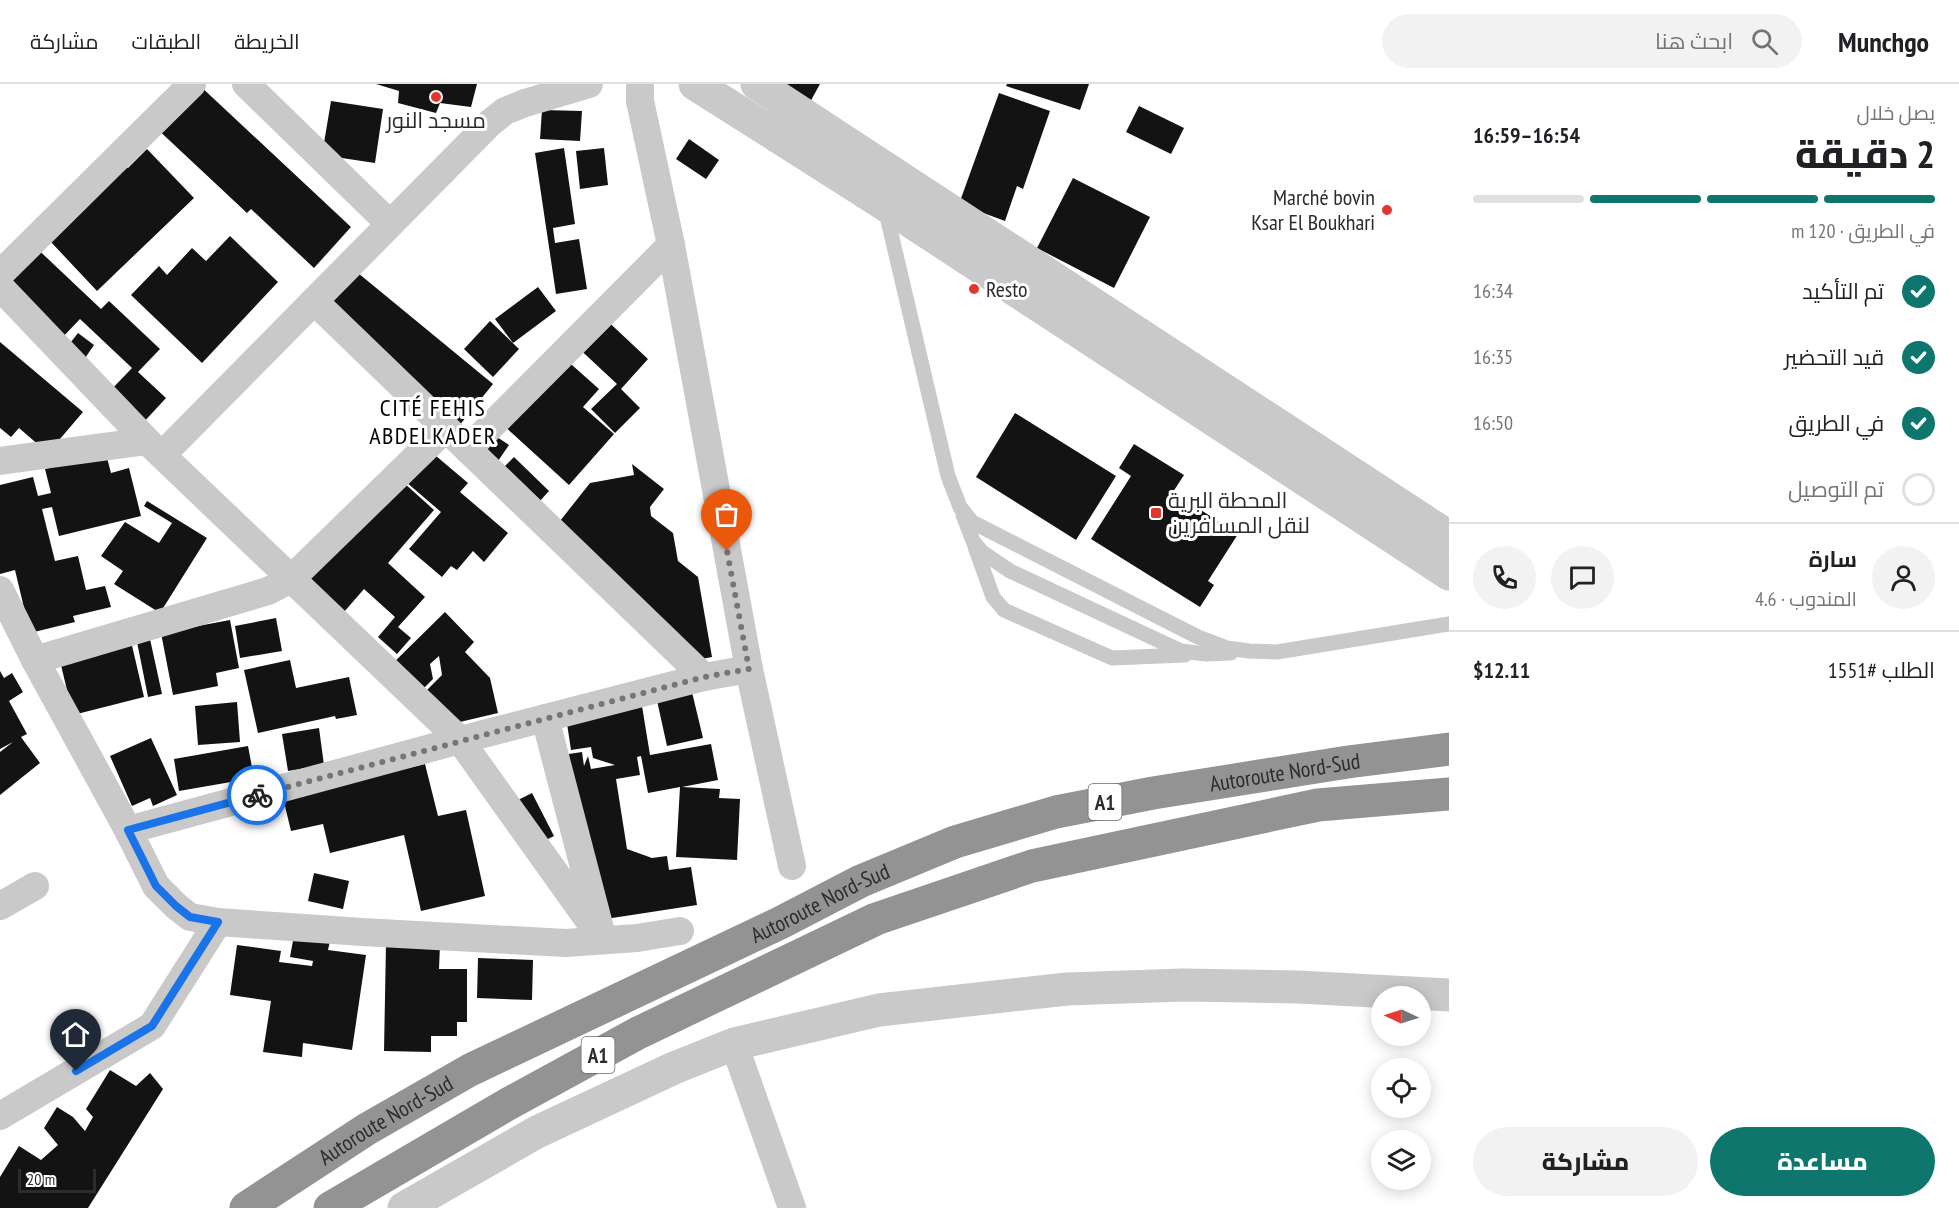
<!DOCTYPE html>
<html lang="ar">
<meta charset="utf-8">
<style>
:root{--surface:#fff;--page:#f2f2f2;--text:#202124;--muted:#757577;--line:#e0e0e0;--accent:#0f766e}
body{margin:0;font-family:"PT Sans Narrow",Cairo,sans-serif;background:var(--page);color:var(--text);direction:rtl;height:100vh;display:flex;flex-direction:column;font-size:22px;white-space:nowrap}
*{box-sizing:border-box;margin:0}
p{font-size:20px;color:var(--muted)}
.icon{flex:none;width:33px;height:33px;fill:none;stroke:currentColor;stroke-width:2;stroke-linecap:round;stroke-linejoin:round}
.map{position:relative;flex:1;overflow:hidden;direction:ltr}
.details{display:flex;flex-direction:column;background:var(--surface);width:510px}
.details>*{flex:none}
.needle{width:39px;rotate:274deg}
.controls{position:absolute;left:1371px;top:902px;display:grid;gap:12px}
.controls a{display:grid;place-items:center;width:60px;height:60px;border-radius:50%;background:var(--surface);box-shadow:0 3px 15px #0003;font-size:30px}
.scale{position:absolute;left:18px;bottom:15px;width:78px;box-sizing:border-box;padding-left:6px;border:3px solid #2c2c2c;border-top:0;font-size:16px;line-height:21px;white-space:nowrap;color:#2c2c2c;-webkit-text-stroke:4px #fff;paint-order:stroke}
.pin{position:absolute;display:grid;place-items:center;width:51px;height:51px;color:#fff;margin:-62px -26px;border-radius:50% 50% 50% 0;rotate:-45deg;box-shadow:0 0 6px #0007}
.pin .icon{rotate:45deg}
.courier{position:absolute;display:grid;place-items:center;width:60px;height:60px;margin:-30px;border:4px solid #1a73e8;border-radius:50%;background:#fff;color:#222;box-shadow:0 2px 8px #0007}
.headline em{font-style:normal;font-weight:800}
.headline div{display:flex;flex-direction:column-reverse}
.headline{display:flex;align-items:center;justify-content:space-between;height:102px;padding:0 24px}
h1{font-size:39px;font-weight:800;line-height:45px}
.bar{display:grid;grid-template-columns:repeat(4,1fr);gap:9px 6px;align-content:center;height:72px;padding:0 24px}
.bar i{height:8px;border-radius:4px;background:var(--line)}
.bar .on{background:var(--accent)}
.bar p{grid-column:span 4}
.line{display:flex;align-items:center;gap:15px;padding:0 24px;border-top:2px solid var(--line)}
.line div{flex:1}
.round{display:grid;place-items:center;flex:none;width:63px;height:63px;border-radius:32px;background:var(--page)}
ol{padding:0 24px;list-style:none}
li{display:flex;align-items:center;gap:18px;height:66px}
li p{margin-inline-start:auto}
li .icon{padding:6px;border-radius:50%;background:var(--accent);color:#fff;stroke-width:4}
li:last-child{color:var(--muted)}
li i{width:33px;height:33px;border:3px solid var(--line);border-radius:50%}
.primary-button{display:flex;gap:12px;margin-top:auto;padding:12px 24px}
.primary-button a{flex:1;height:69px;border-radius:36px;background:var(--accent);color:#fff;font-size:24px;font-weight:800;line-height:69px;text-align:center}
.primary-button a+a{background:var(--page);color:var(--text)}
header{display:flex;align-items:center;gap:36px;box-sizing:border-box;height:84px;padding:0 30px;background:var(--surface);border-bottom:2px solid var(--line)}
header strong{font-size:28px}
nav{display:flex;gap:33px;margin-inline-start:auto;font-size:21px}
.search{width:420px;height:54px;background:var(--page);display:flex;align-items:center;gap:15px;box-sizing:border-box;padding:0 21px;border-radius:33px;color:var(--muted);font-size:22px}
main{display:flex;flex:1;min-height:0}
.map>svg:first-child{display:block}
</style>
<header>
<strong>Munchgo</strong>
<div class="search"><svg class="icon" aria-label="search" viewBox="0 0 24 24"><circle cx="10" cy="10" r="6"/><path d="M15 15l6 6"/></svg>ابحث هنا</div>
<nav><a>الخريطة</a><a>الطبقات</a><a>مشاركة</a></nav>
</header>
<main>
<section class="details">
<div class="headline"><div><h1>2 دقيقة</h1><p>يصل خلال</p></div><em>16:54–16:59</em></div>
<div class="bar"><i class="on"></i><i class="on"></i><i class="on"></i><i></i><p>في الطريق · 120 m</p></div>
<ol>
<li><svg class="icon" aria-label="check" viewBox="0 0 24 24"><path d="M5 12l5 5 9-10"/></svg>تم التأكيد<p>16:34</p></li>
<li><svg class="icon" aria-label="check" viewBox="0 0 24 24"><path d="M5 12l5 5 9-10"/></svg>قيد التحضير<p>16:35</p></li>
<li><svg class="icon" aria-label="check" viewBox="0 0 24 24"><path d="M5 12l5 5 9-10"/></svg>في الطريق<p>16:50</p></li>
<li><i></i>تم التوصيل</li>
</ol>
<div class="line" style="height:108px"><a class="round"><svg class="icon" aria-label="person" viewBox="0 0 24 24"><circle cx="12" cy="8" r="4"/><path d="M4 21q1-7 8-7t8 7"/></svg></a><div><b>سارة</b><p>المندوب · 4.6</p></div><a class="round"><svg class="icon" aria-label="chat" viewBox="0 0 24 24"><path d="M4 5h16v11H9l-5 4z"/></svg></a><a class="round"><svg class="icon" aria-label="phone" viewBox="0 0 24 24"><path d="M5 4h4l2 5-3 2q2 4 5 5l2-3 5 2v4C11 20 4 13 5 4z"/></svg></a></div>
<div class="line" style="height:78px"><div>الطلب #1551</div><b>$12.11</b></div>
<div class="primary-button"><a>مساعدة</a><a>مشاركة</a></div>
</section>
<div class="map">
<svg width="1449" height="1124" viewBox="0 0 1449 1124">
<rect width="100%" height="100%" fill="#fff"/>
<g fill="#131313">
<path d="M198,0L351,143L314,184L251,125L247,129L153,41Z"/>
<path d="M376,0H477L471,23L440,19L436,29L398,19L399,7Z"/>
<path d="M773,0H820L809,20Z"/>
<path d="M1007,0H1089L1080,26L1006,2Z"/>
<path d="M999,9L1050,27L1023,105L1017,102L1005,137L959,120Z"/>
<path d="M331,17L383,25L375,79L322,71Z"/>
<path d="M1139,22L1184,44L1171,70L1126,48Z"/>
<path d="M542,26L582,27L580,57L540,55Z"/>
<path d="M689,55L719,76L706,95L676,75Z"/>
<path d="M564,64L575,140L553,144L555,159L579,155L587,205L556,210L535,69Z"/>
<path d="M604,64L608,101L580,105L576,67Z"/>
<path d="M147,65L194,114L97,207L50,157L118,75L128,84Z"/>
<path d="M1073,94L1150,133L1114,204L1037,164Z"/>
<path d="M230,152L278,198L202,279L131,211L159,182L167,191L192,164L206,177Z"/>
<path d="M28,156L101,225L109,217L160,265L138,288L166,314L142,340L109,308L132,284L80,235L60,256L0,186Z"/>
<path d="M358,189L493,300L454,348L310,219Z"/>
<path d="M538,203L556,227L513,259L495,235Z"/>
<path d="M600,230L648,275L621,305L640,324L615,349L591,325L617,300L573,259Z"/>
<path d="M490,237L519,265L493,293L464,265Z"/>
<path d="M78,249L94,261L81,280L64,267Z"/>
<path d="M0,258L83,328L48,369L19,344L11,353L0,344Z"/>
<path d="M563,273L599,305L583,323L614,350L569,401L503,341Z"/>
<path d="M1015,329L1116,392L1076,456L976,393Z"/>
<path d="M488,347L509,361L489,390L469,375Z"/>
<path d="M416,355L468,399L460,408L508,449L484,478L473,467L457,486L451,482L442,493L409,465L441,428L391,385Z"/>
<path d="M1134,360L1184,391L1173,408L1238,450L1208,497L1214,501L1200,523L1091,455L1131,392L1119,384Z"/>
<path d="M106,370L111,389L129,384L141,432L59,452L52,423L42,425L55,477L78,472L86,506L105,502L111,523L73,532L75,538L30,549L15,486L0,490V401L33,393L38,412L51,409L45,385Z"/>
<path d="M514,373L549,407L528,430L492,395Z"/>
<path d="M632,380L664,405L650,423L651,432L673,449L678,477L698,493L712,573L696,576L545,456L590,399L634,391Z"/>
<path d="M393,389L434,426L388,479L425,513L398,543L411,554L397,570L378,553L395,533L364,505L344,528L307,495Z"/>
<path d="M147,417L207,454L160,529L114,500L123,487L101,472L125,438L159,459L172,439L144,422Z"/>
<path d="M445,528L474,558L465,568L490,594L498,629L447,641L424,609L442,591L439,572L430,580L433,595L412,616L384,588Z"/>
<path d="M276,534L282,567L240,574L235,542Z"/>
<path d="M230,536L239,584L216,589L218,602L173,611L161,549Z"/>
<path d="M130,553L144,613L73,631L60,577Z"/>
<path d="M150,555L162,610L148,613L137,558Z"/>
<path d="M290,576L296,604L349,593L357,631L336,635L335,632L258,649L244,586Z"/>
<path d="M0,587L4,594L12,589L23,608L9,617L27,650L21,653L40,679L0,711V668L13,658L0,665Z"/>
<path d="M691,604L703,654L667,662L656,612Z"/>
<path d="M237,618L240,658L198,661L195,622Z"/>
<path d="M642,622L650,671L711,660L718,696L682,703L720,705L719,714L740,715L737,776L676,773L680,703L648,709L641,672L637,673L640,691L616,695L627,765L652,774L667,772L669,786L691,783L697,821L586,838L549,673L582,668L584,682L588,672L591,685L615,681L593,674L591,663L571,666L566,633Z"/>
<path d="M319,644L324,681L288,687L282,650Z"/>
<path d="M151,654L177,711L153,722L150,714L132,722L110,672Z"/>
<path d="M248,662L254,694L179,707L174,675Z"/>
<path d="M425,680L438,732L466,726L485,812L421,827L404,751L330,769L323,740L291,747L283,714Z"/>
<path d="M532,709L554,752L528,765L506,722Z"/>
<path d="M314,789L349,797L343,825L308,817Z"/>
<path d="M294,851L330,857L328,866L366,871L352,966L303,959L302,973L263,968L271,917L230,911L237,861L281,867L279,878L312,882L313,877L290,873Z"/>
<path d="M386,860L440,861L439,885H467V938H457V952H431V968L384,967Z"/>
<path d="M478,874L533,876L532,916L477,914Z"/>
<path d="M110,986L136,1002L150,989L163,1005L88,1124H0V1093L19,1062L41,1076L58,1061L44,1044L57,1023L73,1033L85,1047L93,1033L86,1025Z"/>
</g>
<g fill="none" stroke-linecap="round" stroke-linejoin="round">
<g stroke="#c9c9c9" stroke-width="15">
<path d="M885,124L948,392L960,423L972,438L1198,553L1227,564L1249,567L1277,568L1449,540"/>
<path d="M963,431L973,457L982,468L1010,487L1181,567L1206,570L1231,569"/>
<path d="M975,463L993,513L1004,526L1112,574L1185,571"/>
</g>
<g stroke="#c9c9c9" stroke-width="28">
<path d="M246,0L390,140"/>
<path d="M640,0V17L671,161L749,585L792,782"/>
<path d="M0,190L192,0"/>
<path d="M0,203L147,357L460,656L603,856L545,634"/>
<path d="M314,217L704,593"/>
<path d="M468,365L671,161"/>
<path d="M162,371L490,39L505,27L525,19L589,0"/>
<path d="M0,377L147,357"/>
<path d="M0,506L35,576L128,746L156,802L176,822L190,833L218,838L362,848L566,859L637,854L680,847"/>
<path d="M35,576L268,507L291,495L446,344"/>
<path d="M128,746L460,656L704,593L749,585"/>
<path d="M0,822L35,802"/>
<path d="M734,960L792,1124"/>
<path d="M0,1032L152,942L218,838"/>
</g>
<g stroke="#c9c9c9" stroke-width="33">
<path d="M695,0L884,120L1449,490"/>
<path d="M757,0L1449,453"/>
<path d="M404,1124L537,1048L674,984L734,960L879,926L1067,905L1183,901L1298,903L1449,911"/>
</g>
<g stroke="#939393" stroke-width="33">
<path id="s1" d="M246,1124L367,1045L470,986L780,839L861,797L955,758L1056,728L1153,709L1348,678L1449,665"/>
<path d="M330,1124L508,1020L638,949L876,835L1032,782L1318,721L1449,710"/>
</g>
</g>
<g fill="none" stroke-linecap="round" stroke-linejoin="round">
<path stroke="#767676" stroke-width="6" stroke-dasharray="0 10.8" d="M257,711L704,593L749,585L727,467"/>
<path stroke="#1a73e8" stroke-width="8" d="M76,987L152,942L218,838L190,833L176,822L156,802L128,746L257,711"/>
</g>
<g fill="#e13530" stroke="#fff" stroke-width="2">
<circle cx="436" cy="13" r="6"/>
<circle cx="1387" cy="126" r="6"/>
<circle cx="974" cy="205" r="6"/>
<rect x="1150" y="423" width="12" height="12" rx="3"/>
</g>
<g text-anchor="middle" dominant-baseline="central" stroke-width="6" stroke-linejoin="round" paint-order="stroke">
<g fill="#fff" stroke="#6b6b6b" stroke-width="1.5">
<rect x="1088.5" y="700" width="33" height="36" rx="4.5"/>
<rect x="581.5" y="953" width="33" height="36" rx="4.5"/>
</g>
<g font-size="21" font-weight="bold" fill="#2c2c2c">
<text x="1105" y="718">A1</text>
<text x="598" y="971">A1</text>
</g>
<g font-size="22" fill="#2c2c2c" stroke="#fff" text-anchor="start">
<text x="436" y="36" text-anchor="middle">مسجد النور</text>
<text x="1375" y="113" text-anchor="end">Marché bovin<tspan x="1375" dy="25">Ksar El Boukhari</tspan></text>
<text x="986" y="205">Resto</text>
<text x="1168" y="416">المحطة البرية<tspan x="1168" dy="25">لنقل المسافرين</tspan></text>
</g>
<g font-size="22" fill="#2c2c2c" stroke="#fff">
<text stroke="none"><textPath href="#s1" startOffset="1137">Autoroute Nord-Sud</textPath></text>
<text stroke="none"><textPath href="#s1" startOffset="651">Autoroute Nord-Sud</textPath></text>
<text stroke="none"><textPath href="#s1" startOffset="165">Autoroute Nord-Sud</textPath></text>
</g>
<g font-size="24" letter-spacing="1.5" fill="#000" stroke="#fff">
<text x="433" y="323">CITÉ FEHIS<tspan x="433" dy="28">ABDELKADER</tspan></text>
</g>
</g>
</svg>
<div class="controls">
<a><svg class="needle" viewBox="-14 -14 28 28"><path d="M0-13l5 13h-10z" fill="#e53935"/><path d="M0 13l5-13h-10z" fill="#757577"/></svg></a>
<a><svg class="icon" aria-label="locate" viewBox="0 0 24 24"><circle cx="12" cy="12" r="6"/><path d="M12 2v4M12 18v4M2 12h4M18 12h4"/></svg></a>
<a><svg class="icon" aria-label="layers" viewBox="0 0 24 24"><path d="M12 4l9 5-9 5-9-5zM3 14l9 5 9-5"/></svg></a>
</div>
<div class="scale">20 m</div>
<div class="pin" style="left:727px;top:467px;background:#ea580c"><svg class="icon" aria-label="bag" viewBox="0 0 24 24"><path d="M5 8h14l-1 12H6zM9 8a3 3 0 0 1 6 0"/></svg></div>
<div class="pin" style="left:76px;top:987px;background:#1f2937"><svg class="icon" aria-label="home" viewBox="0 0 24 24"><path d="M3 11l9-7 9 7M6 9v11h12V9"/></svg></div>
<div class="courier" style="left:257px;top:711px"><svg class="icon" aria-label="bike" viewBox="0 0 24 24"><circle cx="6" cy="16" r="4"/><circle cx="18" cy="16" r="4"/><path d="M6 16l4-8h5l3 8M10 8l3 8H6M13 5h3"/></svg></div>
</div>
</main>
